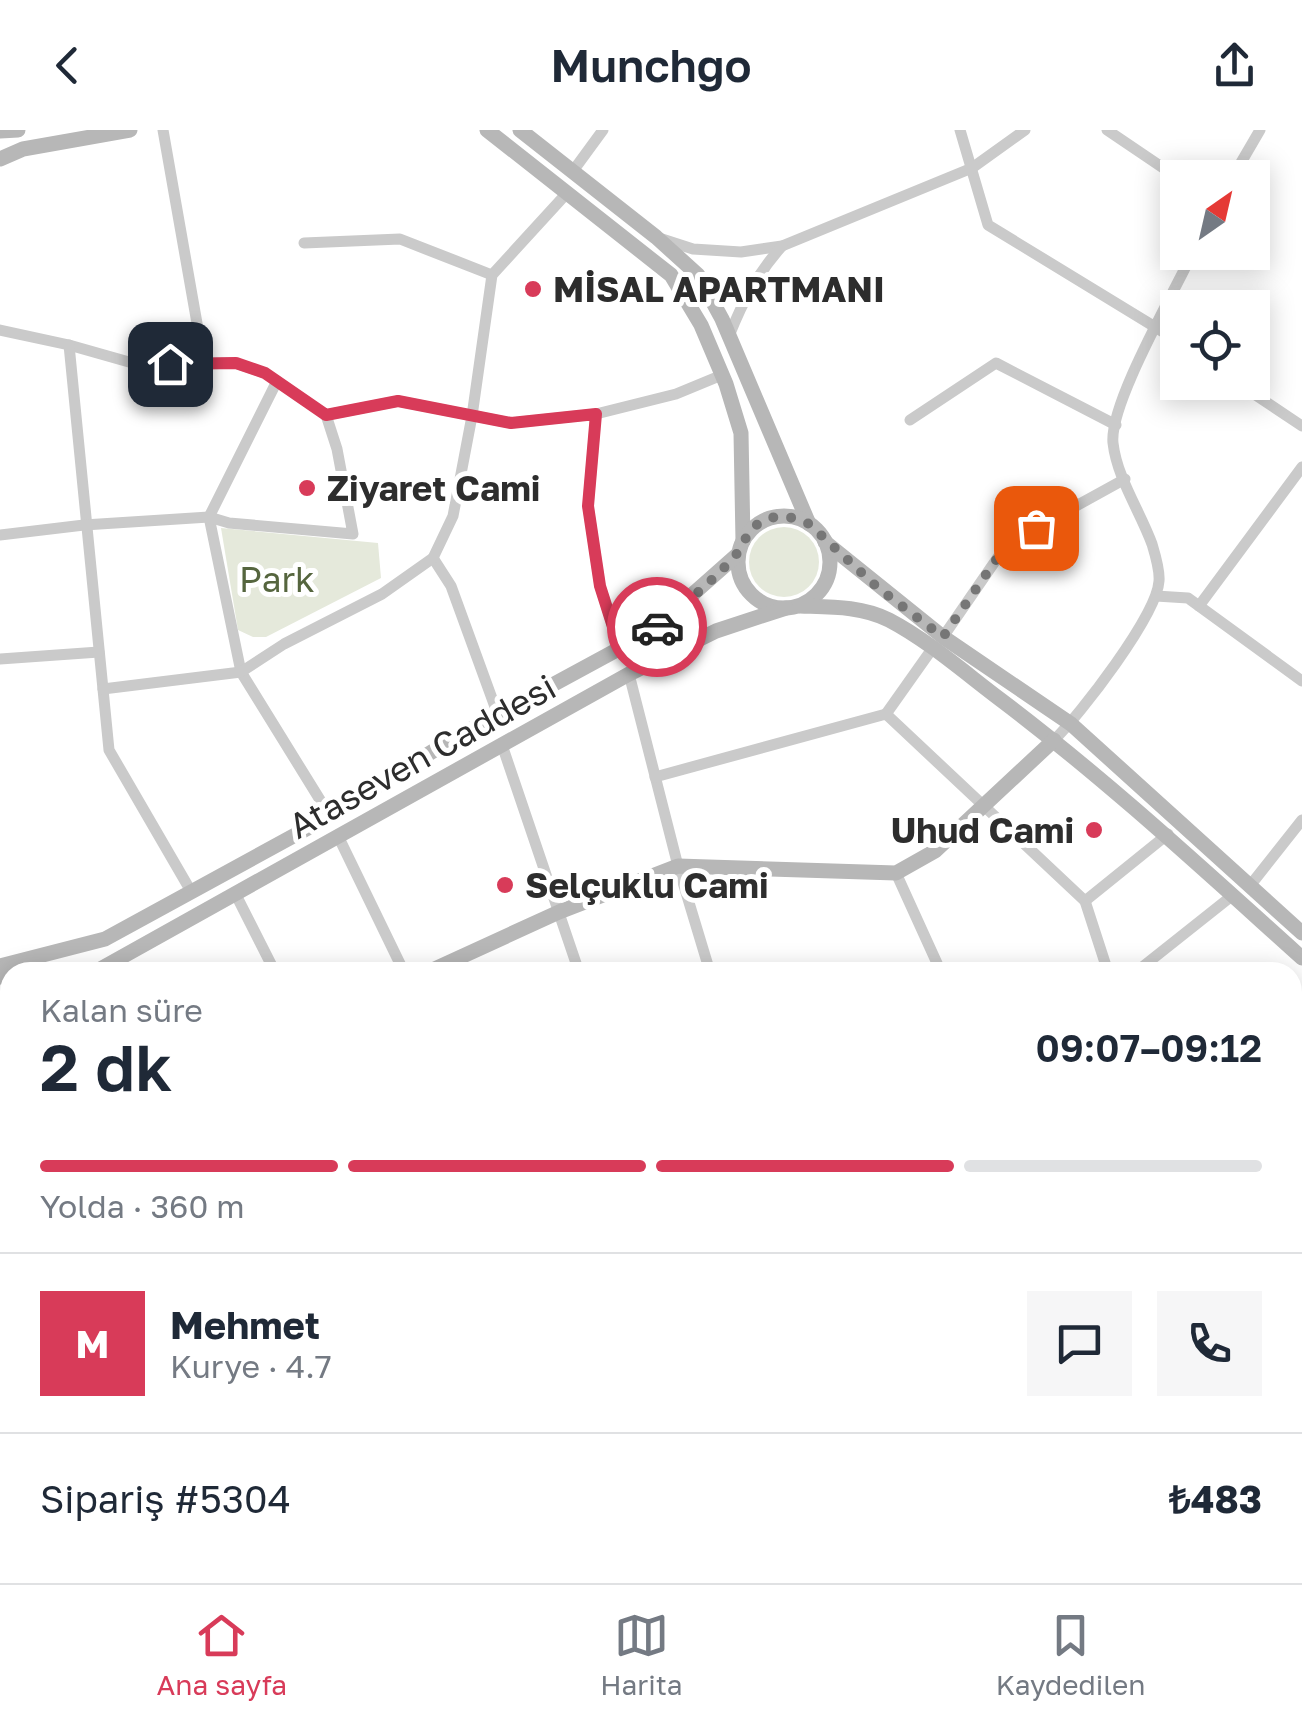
<!DOCTYPE html>
<html lang="tr">
<meta charset="utf-8">
<style>
:root{--surface:#fff;--page:#f6f6f7;--text:#1f2937;--muted:#747a83;--line:#e0e1e3;--accent:#d83b59}
body{margin:0;font-family:"Golos Text",sans-serif;background:var(--page);color:var(--text);height:100vh;display:flex;flex-direction:column;font-size:38px;white-space:nowrap}
*{box-sizing:border-box;margin:0}
p{font-size:32px;color:var(--muted)}
.icon{flex:none;width:55px;height:55px;fill:none;stroke:currentColor;stroke-width:2;stroke-linecap:round;stroke-linejoin:round}
.map{position:relative;flex:1;overflow:hidden}
.side{position:absolute;left:0px;top:832px;width:1302px;height:622px;display:flex;flex-direction:column;background:var(--surface);border-radius:30px 30px 0 0;box-shadow:0 5px 25px #0003}
.side>*{flex:none}
.needle{width:65px;rotate:34deg}
.tools{position:absolute;left:1160px;top:30px;display:grid;gap:20px}
.tools a{display:grid;place-items:center;width:110px;height:110px;border-radius:0px;background:var(--surface);box-shadow:0 5px 25px #0003;font-size:50px}
.pin{position:absolute;display:grid;place-items:center;width:85px;height:85px;color:#fff;margin:-42px;border-radius:20px;box-shadow:0 5px 15px #0006}
.courier{position:absolute;display:grid;place-items:center;width:100px;height:100px;margin:-50px;border:8px solid #d83b59;border-radius:50%;background:#fff;color:#222;box-shadow:0 2px 12px #0007}
.overview em{font-style:normal;font-weight:600}
.overview div{display:flex;flex-direction:column-reverse}
.overview{display:flex;align-items:center;justify-content:space-between;height:170px;padding:0 40px}
h1{font-size:65px;font-weight:600;line-height:75px}
.bar{display:grid;grid-template-columns:repeat(4,1fr);gap:15px 10px;align-content:center;height:120px;padding:0 40px}
.bar i{height:12px;border-radius:8px;background:var(--line)}
.bar .current{background:var(--accent)}
.bar p{grid-column:span 4}
.line{display:flex;align-items:center;gap:25px;padding:0 40px;border-top:2px solid var(--line)}
.line div{flex:1}
.round{display:grid;place-items:center;flex:none;width:105px;height:105px;border-radius:0px;background:var(--page)}
header{display:flex;justify-content:space-between;align-items:center;height:130px;padding:0 40px;background:var(--surface);font-size:45px;font-weight:600}
.menu{display:flex;justify-content:space-around;align-items:center;height:140px;border-top:2px solid var(--line);background:var(--surface);font-size:28px;color:var(--muted)}
.menu a{display:grid;justify-items:center;gap:5px}
.menu .current{color:var(--accent)}
.map>svg:first-child{display:block}
</style>
<header><svg class="icon" aria-label="back" viewBox="0 0 24 24"><path d="M15 5l-7 7 7 7"/></svg>Munchgo<svg class="icon" aria-label="share" viewBox="0 0 24 24"><path d="M12 15V3M7 8l5-5 5 5M5 13v7h14v-7"/></svg></header>
<div class="map">
<svg width="1302" height="1453" viewBox="0 0 1302 1453">
<rect width="100%" height="100%" fill="#fff"/>
<g fill="#e5e9db">
<circle cx="784" cy="432" r="35"/>
<path d="M221,398L378,413L381,448L266,507H253L238,500Z"/>
</g>
<g fill="none" stroke-linecap="round" stroke-linejoin="round">
<g stroke="#cacaca" stroke-width="11">
<path d="M163,0L204,233"/>
<path d="M960,0L988,95L1178,211"/>
<path d="M1107,0L1178,48"/>
<path d="M573,41L603,0"/>
<path d="M1232,48L1260,0"/>
<path d="M659,108L693,119L741,122L782,116L972,38L1025,0"/>
<path d="M304,113L400,109L492,145"/>
<path d="M0,200L69,215L136,234L235,233L265,243L326,285L398,271L511,293L596,284L676,264L722,245"/>
<path d="M729,206C743,171 757,144 782,116"/>
<path d="M69,215L109,620L192,763"/>
<path d="M277,251L209,387L241,542L330,686"/>
<path d="M1236,252L1302,296"/>
<path d="M596,284L588,376L600,456L620,519"/>
<path d="M910,290L996,233L1116,295"/>
<path d="M0,405L84,395L209,387L229,393L353,404L337,319L326,285"/>
<path d="M433,428L451,456L498,585"/>
<path d="M1156,466L1188,468L1302,551"/>
<path d="M1199,476L1302,337"/>
<path d="M943,507L1007,414L1125,349"/>
<path d="M0,529L99,522"/>
<path d="M629,544L678,736L710,842"/>
<path d="M103,559L241,542L284,514L382,464L433,428L453,386L472,286L492,145L567,63"/>
<path d="M886,584L932,519"/>
<path d="M1054,610C1080,585 1157,485 1159,451C1160,440 1155,424 1152,414C1140,381 1117,348 1113,313C1109,274 1174,163 1193,122"/>
<path d="M502,615L579,842"/>
<path d="M655,647L886,584L1085,771L1108,842"/>
<path d="M339,708L404,842"/>
<path d="M896,743L941,842"/>
<path d="M1249,757L1302,690"/>
<path d="M235,763L275,842"/>
<path d="M1085,771L1168,704"/>
<path d="M1136,842L1233,765"/>
<path d="M1292,959L1302,951"/>
<path d="M1292,1190L1302,1201"/>
<path d="M0,1302L6,1325"/>
<path d="M1292,1339L1302,1331"/>
<path d="M137,1445L141,1453"/>
<path d="M690,1445L691,1453"/>
<path d="M968,1445L969,1453"/>
<path d="M1069,1445L1090,1453"/>
<path d="M449,1453L453,1445"/>
<path d="M1148,1453L1167,1445"/>
</g>
<g stroke="#b7b7b7" stroke-width="15">
<path d="M487,0L671,145L701,195L726,254L741,303L743,411"/>
<path d="M520,0L656,107L698,145L722,189L809,394"/>
<path d="M0,1L18,0"/>
<path d="M0,29L23,19L130,0"/>
<circle cx="784" cy="432" r="46"/>
<path d="M825,412L943,507L1071,594L1302,803"/>
<path d="M800,476C830,477 861,476 889,490C929,511 965,543 1001,570C1107,650 1203,739 1302,828"/>
<path d="M0,836L105,809L330,686L449,611L650,502L738,424"/>
<path d="M0,839L10,856"/>
<path d="M95,842L629,544L716,501L786,478"/>
<path d="M428,842L559,782L678,736L896,743L935,721L1054,610"/>
<path d="M0,903L10,886"/>
<path d="M1292,1134L1302,1124"/>
</g>
</g>
<g fill="none" stroke-linecap="round" stroke-linejoin="round">
<path stroke="#767676" stroke-width="10" stroke-dasharray="0 18" d="M657,497C683,475 711,453 734,427C745,415 746,399 763,391C779,383 794,387 809,394L878,458L943,507L1007,414L1036,398"/>
<path stroke="#d83b59" stroke-width="12" d="M170,234L236,233L265,243L326,285L398,271L511,293L596,284L588,376L600,456L620,519L657,497"/>
</g>
<g fill="#d83b59" stroke="#fff" stroke-width="4">
<circle cx="533" cy="159" r="10"/>
<circle cx="307" cy="358" r="10"/>
<circle cx="1094" cy="700" r="10"/>
<circle cx="505" cy="755" r="10"/>
</g>
<g text-anchor="middle" dominant-baseline="central" stroke-width="10" stroke-linejoin="round" paint-order="stroke">
<g font-size="35" font-weight="bold" fill="#2d2d2d" stroke="#fff" text-anchor="start">
<text x="553" y="159">MİSAL APARTMANI</text>
<text x="327" y="358">Ziyaret Cami</text>
<text x="1074" y="700" text-anchor="end">Uhud Cami</text>
<text x="525" y="755">Selçuklu Cami</text>
</g>
<g font-size="35" fill="#55653e" stroke="#fff">
<text x="277" y="449">Park</text>
</g>
<g font-size="35" fill="#2d2d2d" stroke="#fff">
<text transform="translate(422 626) rotate(-29)">Ataseven Caddesi</text>
</g>
</g>
</svg>
<div class="tools">
<a><svg class="needle" viewBox="-14 -14 28 28"><path d="M0-13l5 13h-10z" fill="#e53935"/><path d="M0 13l5-13h-10z" fill="#747a83"/></svg></a>
<a><svg class="icon" aria-label="locate" viewBox="0 0 24 24"><circle cx="12" cy="12" r="6"/><path d="M12 2v4M12 18v4M2 12h4M18 12h4"/></svg></a>
</div>
<div class="pin" style="left:1036px;top:398px;background:#ea580c"><svg class="icon" aria-label="bag" viewBox="0 0 24 24"><path d="M5 8h14l-1 12H6zM9 8a3 3 0 0 1 6 0"/></svg></div>
<div class="pin" style="left:170px;top:234px;background:#1f2937"><svg class="icon" aria-label="home" viewBox="0 0 24 24"><path d="M3 11l9-7 9 7M6 9v11h12V9"/></svg></div>
<div class="courier" style="left:657px;top:497px"><svg class="icon" aria-label="car" viewBox="0 0 24 24"><path d="M5 17H2v-5l4-1 3-4h7l3 4 3 1v5h-3M9 17h6M6 11h13"/><circle cx="7" cy="17" r="2"/><circle cx="17" cy="17" r="2"/></svg></div>
<section class="side">
<div class="overview"><div><h1>2 dk</h1><p>Kalan süre</p></div><em>09:07–09:12</em></div>
<div class="bar"><i class="current"></i><i class="current"></i><i class="current"></i><i></i><p>Yolda · 360 m</p></div>
<div class="line" style="height:180px"><b class="round" style="background:var(--accent);color:#fff">M</b><div><b>Mehmet</b><p>Kurye · 4.7</p></div><a class="round"><svg class="icon" aria-label="chat" viewBox="0 0 24 24"><path d="M4 5h16v11H9l-5 4z"/></svg></a><a class="round"><svg class="icon" aria-label="phone" viewBox="0 0 24 24"><path d="M5 4h4l2 5-3 2q2 4 5 5l2-3 5 2v4C11 20 4 13 5 4z"/></svg></a></div>
<div class="line" style="height:130px"><div>Sipariş #5304</div><b>₺483</b></div>
</section>
</div>
<nav class="menu">
<a class="current"><svg class="icon" aria-label="home" viewBox="0 0 24 24"><path d="M3 11l9-7 9 7M6 9v11h12V9"/></svg>Ana sayfa</a>
<a><svg class="icon" aria-label="map" viewBox="0 0 24 24"><path d="M3 6l6-2 6 2 6-2v14l-6 2-6-2-6 2zM9 4v14M15 6v14"/></svg>Harita</a>
<a><svg class="icon" aria-label="saved" viewBox="0 0 24 24"><path d="M7 4h10v16l-5-4-5 4z"/></svg>Kaydedilen</a>
</nav>
